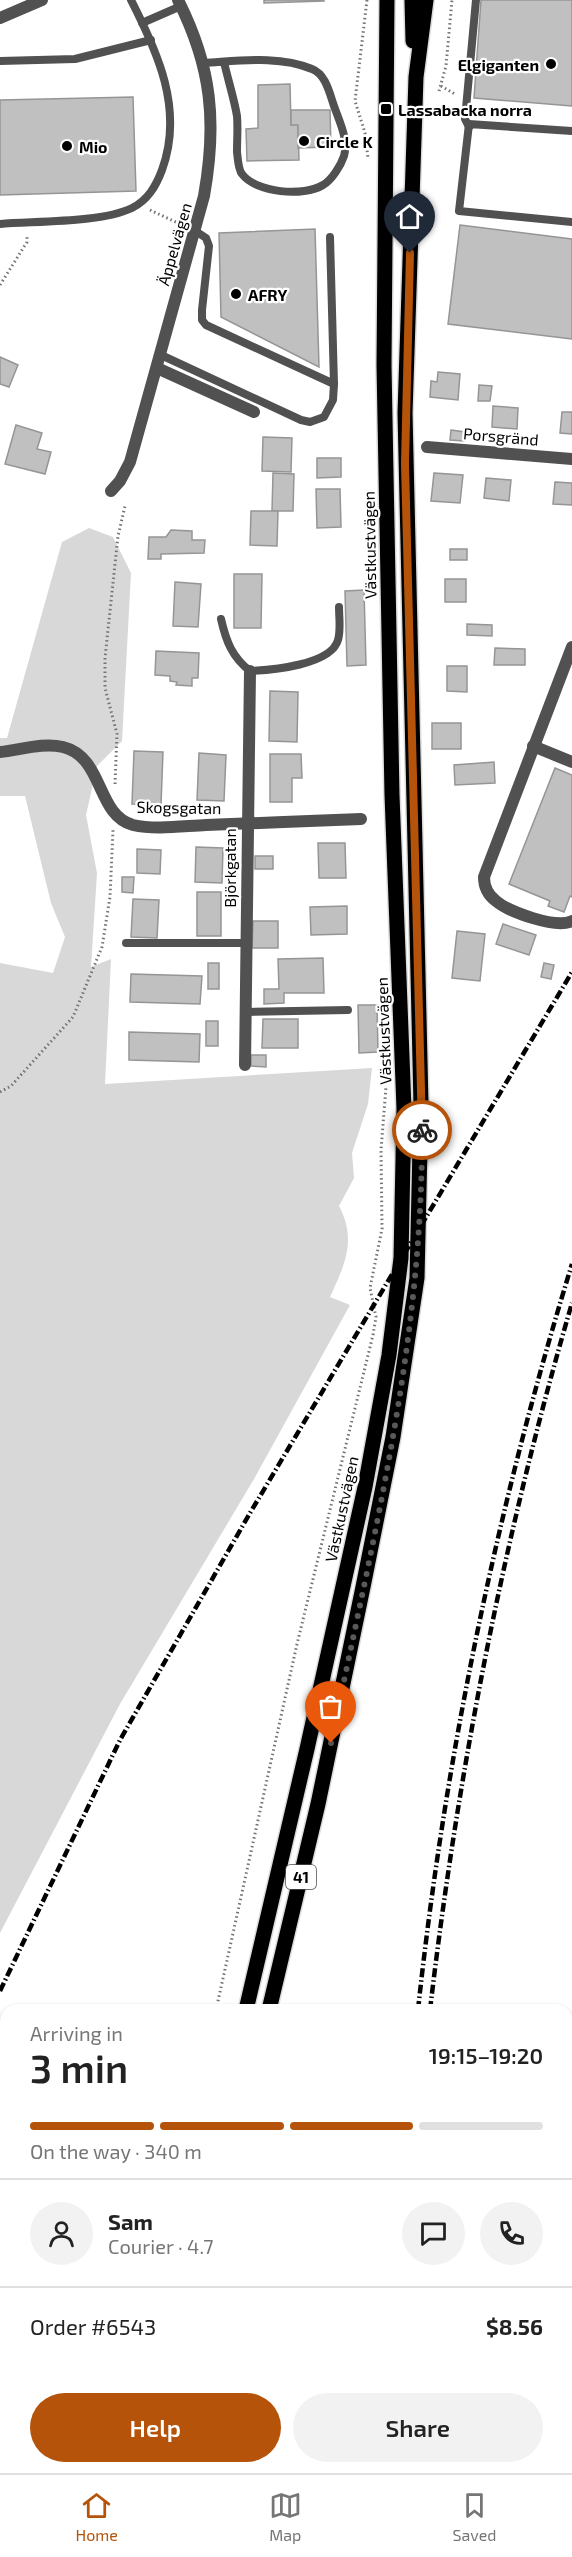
<!DOCTYPE html>
<meta charset="utf-8">
<style>
:root{--surface:#fff;--page:#f2f2f2;--text:#222;--muted:#767676;--line:#e0e0e0;--accent:#b45309}
body{margin:0;font-family:"Exo 2",sans-serif;background:var(--page);color:var(--text);height:100vh;display:flex;flex-direction:column;font-size:22px;white-space:nowrap}
*{box-sizing:border-box;margin:0}
p{font-size:20px;color:var(--muted)}
.icon{flex:none;width:33px;height:33px;fill:none;stroke:currentColor;stroke-width:2;stroke-linecap:round;stroke-linejoin:round}
.map{position:relative;flex:1;overflow:hidden}
.details{position:absolute;left:0px;top:2004px;width:573px;height:470px;display:flex;flex-direction:column;background:var(--surface);border-radius:18px 18px 0 0;box-shadow:0 2px 4px #0004}
.details>*{flex:none}
.pin{position:absolute;display:grid;place-items:center;width:51px;height:51px;color:#fff;margin:-62px -26px;border-radius:50% 50% 50% 0;rotate:-45deg;box-shadow:0 0 6px #0007}
.pin .icon{rotate:45deg}
.courier{position:absolute;display:grid;place-items:center;width:60px;height:60px;margin:-30px;border:4px solid #b45309;border-radius:50%;background:#fff;color:#222;box-shadow:0 2px 8px #0007}
.overview em{font-style:normal;font-weight:600}
.overview div{display:flex;flex-direction:column-reverse}
.overview{display:flex;align-items:center;justify-content:space-between;height:102px;padding:0 30px}
h1{font-size:39px;font-weight:600;line-height:45px}
.bar{display:grid;grid-template-columns:repeat(4,1fr);gap:9px 6px;align-content:center;height:72px;padding:0 30px}
.bar i{height:8px;border-radius:4px;background:var(--line)}
.bar .on{background:var(--accent)}
.bar p{grid-column:span 4}
.line{display:flex;align-items:center;gap:15px;padding:0 30px;border-top:2px solid var(--line)}
.line div{flex:1}
.round{display:grid;place-items:center;flex:none;width:63px;height:63px;border-radius:32px;background:var(--page)}
.primary-button{display:flex;gap:12px;margin-top:auto;padding:12px 30px}
.primary-button a{flex:1;height:69px;border-radius:36px;background:var(--accent);color:#fff;font-size:24px;font-weight:600;line-height:69px;text-align:center}
.primary-button a+a{background:var(--page);color:var(--text)}
.menu{display:flex;justify-content:space-around;align-items:center;height:84px;border-top:2px solid var(--line);background:var(--surface);font-size:16px;color:var(--muted)}
.menu a{display:grid;justify-items:center;gap:3px}
.menu .on{color:var(--accent)}
.map>svg:first-child{display:block}
</style>
<div class="map">
<svg width="572" height="2473" viewBox="0 0 572 2473">
<rect width="100%" height="100%" fill="#fff"/>
<path fill="#d8d8d8" d="M89,528L113,537L131,573L122,741L97,766L86,815L97,873L91,967L111,959L105,1084L372,1068L368,1104L352,1153L354,1178L339,1206C357,1240 345,1264 330,1297L350,1305L254,1479L120,1704L0,1933V963L53,973L65,937L51,903L25,796H0V738H7L62,542Z"/>
<g fill="#c0c0c0" stroke="#959595" stroke-width="1.5">
<path d="M264,0H324V1L264,3Z"/>
<path d="M481,0H572V106L474,98Z"/>
<path d="M290,84L291,125H298L299,160L247,161L246,129L258,128V85Z"/>
<path d="M133,97L136,191L0,195V100Z"/>
<path d="M291,110H330L331,147L298,148V125H291Z"/>
<path d="M460,225L572,239V339L448,324Z"/>
<path d="M315,229L319,367L221,317L219,233Z"/>
<path d="M0,357L18,365L9,387L0,384Z"/>
<path d="M438,372L460,374L458,400L430,397L431,381L437,382Z"/>
<path d="M479,385L492,386L490,401H478Z"/>
<path d="M493,406L518,408L517,429L492,427Z"/>
<path d="M562,412H572V434L560,433Z"/>
<path d="M16,425L42,433L37,449L51,452L45,474L5,464Z"/>
<path d="M451,430L465,432L464,441L450,440Z"/>
<path d="M263,437L292,438L291,472L262,471Z"/>
<path d="M317,458H341V477L317,478Z"/>
<path d="M273,473L294,474L293,511H272Z"/>
<path d="M434,473L463,475L460,503L431,501Z"/>
<path d="M486,478L511,480L509,501L484,498Z"/>
<path d="M555,482L572,483V505L553,504Z"/>
<path d="M316,489H340L341,527L317,528Z"/>
<path d="M251,511H278L277,546L250,545Z"/>
<path d="M171,530L192,531V540H205L204,553L161,554V559H148L149,537H166Z"/>
<rect x="450" y="549" width="17" height="11"/>
<path d="M234,574H262L261,628H234Z"/>
<rect x="445" y="579" width="21" height="23"/>
<path d="M175,582L201,584L198,627L173,626Z"/>
<path d="M364,590L366,665L347,666L345,591Z"/>
<path d="M467,624L492,625V636L467,635Z"/>
<path d="M495,648L525,649V665H494Z"/>
<path d="M156,651L199,653L198,678H192V686L176,685L177,682L170,681V676L155,675Z"/>
<path d="M447,666H467V692L447,691Z"/>
<path d="M270,691L298,692L297,742L269,741Z"/>
<rect x="432" y="723" width="29" height="26"/>
<path d="M134,751L163,752L161,805L132,804Z"/>
<path d="M199,753L226,755L224,801L197,800Z"/>
<path d="M270,754H301L302,778H292V802H270Z"/>
<path d="M494,762L495,783L455,785L454,765Z"/>
<path d="M555,768L572,775V897L570,896L564,912L548,906L550,901L509,884Z"/>
<path d="M318,843H345L346,878H319Z"/>
<path d="M196,847L223,848L222,883L195,882Z"/>
<path d="M137,849L161,850L160,874L137,873Z"/>
<rect x="255" y="856" width="18" height="13"/>
<path d="M122,877H134L133,893L122,892Z"/>
<rect x="197" y="892" width="24" height="44"/>
<path d="M133,899L159,900L157,938L131,937Z"/>
<path d="M347,906V934L311,935L310,907Z"/>
<path d="M253,921H278V948H252Z"/>
<path d="M503,924L536,935L529,955L496,944Z"/>
<path d="M457,931L485,934L480,981L452,978Z"/>
<path d="M323,958L324,993H284V1003L264,1004V989H279L278,959Z"/>
<rect x="208" y="963" width="11" height="26"/>
<path d="M544,963L554,965L551,979L541,977Z"/>
<path d="M131,974L202,976L200,1004L130,1002Z"/>
<path d="M358,1005H377L378,1052L359,1053Z"/>
<path d="M263,1019H298V1048H262Z"/>
<rect x="206" y="1021" width="12" height="25"/>
<path d="M129,1032L200,1034L199,1062L129,1060Z"/>
<path d="M251,1055H266V1067L251,1066Z"/>
</g>
<g fill="none" stroke-linecap="round" stroke-linejoin="round">
<g stroke="#dbdbdb" stroke-width="18">
<g id="primary">
<path d="M412,0L413,41"/>
<path d="M246,2010L307,1749L365,1487L389,1355L401,1258L404,1109L392,795L384,365L387,0"/>
<path d="M269,2010L318,1804L363,1587L393,1437L417,1278L421,1104L405,413L416,77L426,0"/>
<path d="M126,2473L128,2468"/>
<path d="M153,2473L154,2468"/>
</g>
</g>
<g stroke="#737373" stroke-width="3" stroke-dasharray="1.5 3" stroke-linecap="butt">
<path d="M367,0L355,101L365,133L368,158"/>
<path d="M441,86L455,94"/>
<path d="M439,91L446,66L452,0"/>
<path d="M150,210L182,225"/>
<path d="M0,285L27,242V235"/>
<path d="M115,784L117,734L105,688V658L118,536L125,506"/>
<path d="M0,1092L11,1086L73,1017L102,947L110,897L113,830"/>
<path d="M216,2010L297,1644L373,1335L376,1317L370,1288L382,1229L381,1150L386,1087"/>
<path d="M567,2239L572,2218"/>
<path d="M96,2473L97,2468"/>
<path d="M515,2473L517,2468"/>
</g>
<g stroke="#515151" stroke-width="8">
<path d="M142,23L181,6"/>
<path d="M0,61L75,59L151,40"/>
<path d="M204,63C239,61 279,55 312,69C325,74 329,91 333,103C338,119 349,138 344,156C341,165 332,180 323,185C304,197 256,193 242,174C238,169 238,159 237,152C237,140 238,127 237,116C234,98 228,80 224,62"/>
<path d="M469,127L465,119L476,0"/>
<path d="M572,131L469,124L459,211L572,222"/>
<path d="M0,224C35,221 101,223 132,208C148,200 156,186 162,170C184,110 158,53 131,0"/>
<path d="M194,230L206,238L209,246L202,310V320L206,325L334,384"/>
<path d="M161,355L301,420L310,422L324,417L333,400L334,384L330,237"/>
<path d="M221,619C226,641 232,657 250,671C272,670 331,665 338,640C341,630 339,617 339,607"/>
<path d="M126,943H245"/>
<path d="M245,1012L348,1010"/>
</g>
<g stroke="#515151" stroke-width="12">
<path d="M0,18L42,0"/>
<path d="M157,368L254,412"/>
<path d="M427,447L572,459"/>
<path d="M111,491L120,481L130,462L204,196C217,123 212,67 178,0"/>
<path d="M572,647L484,877C484,887 488,895 496,901C509,912 556,929 572,921"/>
<path d="M533,746L572,762"/>
<path d="M0,752C20,750 43,742 63,747C104,757 96,815 133,825C155,830 183,826 206,825C258,823 309,821 361,819"/>
<path d="M245,1065L250,671"/>
</g>
<use href="#primary" stroke="#000" stroke-width="15"/>
<g stroke="#000" stroke-width="4.5" stroke-dasharray="9 3 1.5 3" stroke-linecap="butt">
<path d="M0,1991L120,1740L250,1513L572,972"/>
<path d="M418,2010C445,1758 497,1507 572,1264"/>
<path d="M430,2010C458,1771 504,1535 572,1303"/>
<path d="M388,2473V2468"/>
<path d="M400,2473V2468"/>
</g>
</g>
<g fill="none" stroke-linecap="round" stroke-linejoin="round">
<path stroke="#595959" stroke-width="6" stroke-dasharray="0 10.8" d="M331,1743C373,1539 423,1340 422,1130"/>
<path stroke="#b45309" stroke-width="8" d="M410,253L405,464L422,1130"/>
</g>
<g fill="#000" stroke="#fff" stroke-width="2">
<circle cx="551" cy="64" r="6"/>
<rect x="380" y="103" width="12" height="12" rx="3"/>
<circle cx="304" cy="141" r="6"/>
<circle cx="67" cy="146" r="6"/>
<circle cx="236" cy="294" r="6"/>
</g>
<g text-anchor="middle" dominant-baseline="central" stroke-width="4.5" stroke-linejoin="round" paint-order="stroke">
<rect fill="#fff" stroke="#4c4c4c" stroke-width="1.5" x="286" y="1865" width="30" height="24" rx="4.5"/>
<g font-size="15" font-weight="bold" fill="#000">
<text x="301" y="1877">41</text>
</g>
<g font-size="16" font-weight="bold" fill="#000" stroke="#fff" text-anchor="start">
<text x="539" y="64" text-anchor="end">Elgiganten</text>
<text x="398" y="109">Lassabacka norra</text>
<text x="316" y="141">Circle K</text>
<text x="79" y="146">Mio</text>
<text x="248" y="294">AFRY</text>
</g>
<g font-size="16" fill="#000" stroke="#fff">
<text transform="translate(174 244) rotate(-74)">Äppelvägen</text>
<text transform="translate(501 436) rotate(5)">Porsgränd</text>
<text transform="translate(369 545) rotate(-91)">Västkustvägen</text>
<text transform="translate(179 807) rotate(1)">Skogsgatan</text>
<text transform="translate(229 868) rotate(-90)">Björkgatan</text>
<text transform="translate(383 1031) rotate(-92)">Västkustvägen</text>
<text transform="translate(341 1509) rotate(-78)">Västkustvägen</text>
</g>
</g>
</svg>
<div class="pin" style="left:331px;top:1743px;background:#ea580c"><svg class="icon" aria-label="bag" viewBox="0 0 24 24"><path d="M5 8h14l-1 12H6zM9 8a3 3 0 0 1 6 0"/></svg></div>
<div class="pin" style="left:410px;top:253px;background:#1f2937"><svg class="icon" aria-label="home" viewBox="0 0 24 24"><path d="M3 11l9-7 9 7M6 9v11h12V9"/></svg></div>
<div class="courier" style="left:422px;top:1130px"><svg class="icon" aria-label="bike" viewBox="0 0 24 24"><circle cx="6" cy="16" r="4"/><circle cx="18" cy="16" r="4"/><path d="M6 16l4-8h5l3 8M10 8l3 8H6M13 5h3"/></svg></div>
<section class="details">
<div class="overview"><div><h1>3 min</h1><p>Arriving in</p></div><em>19:15–19:20</em></div>
<div class="bar"><i class="on"></i><i class="on"></i><i class="on"></i><i></i><p>On the way · 340 m</p></div>
<div class="line" style="height:108px"><a class="round"><svg class="icon" aria-label="person" viewBox="0 0 24 24"><circle cx="12" cy="8" r="4"/><path d="M4 21q1-7 8-7t8 7"/></svg></a><div><b>Sam</b><p>Courier · 4.7</p></div><a class="round"><svg class="icon" aria-label="chat" viewBox="0 0 24 24"><path d="M4 5h16v11H9l-5 4z"/></svg></a><a class="round"><svg class="icon" aria-label="phone" viewBox="0 0 24 24"><path d="M5 4h4l2 5-3 2q2 4 5 5l2-3 5 2v4C11 20 4 13 5 4z"/></svg></a></div>
<div class="line" style="height:78px"><div>Order #6543</div><b>$8.56</b></div>
<div class="primary-button"><a>Help</a><a>Share</a></div>
</section>
</div>
<nav class="menu">
<a class="on"><svg class="icon" aria-label="home" viewBox="0 0 24 24"><path d="M3 11l9-7 9 7M6 9v11h12V9"/></svg>Home</a>
<a><svg class="icon" aria-label="map" viewBox="0 0 24 24"><path d="M3 6l6-2 6 2 6-2v14l-6 2-6-2-6 2zM9 4v14M15 6v14"/></svg>Map</a>
<a><svg class="icon" aria-label="saved" viewBox="0 0 24 24"><path d="M7 4h10v16l-5-4-5 4z"/></svg>Saved</a>
</nav>
